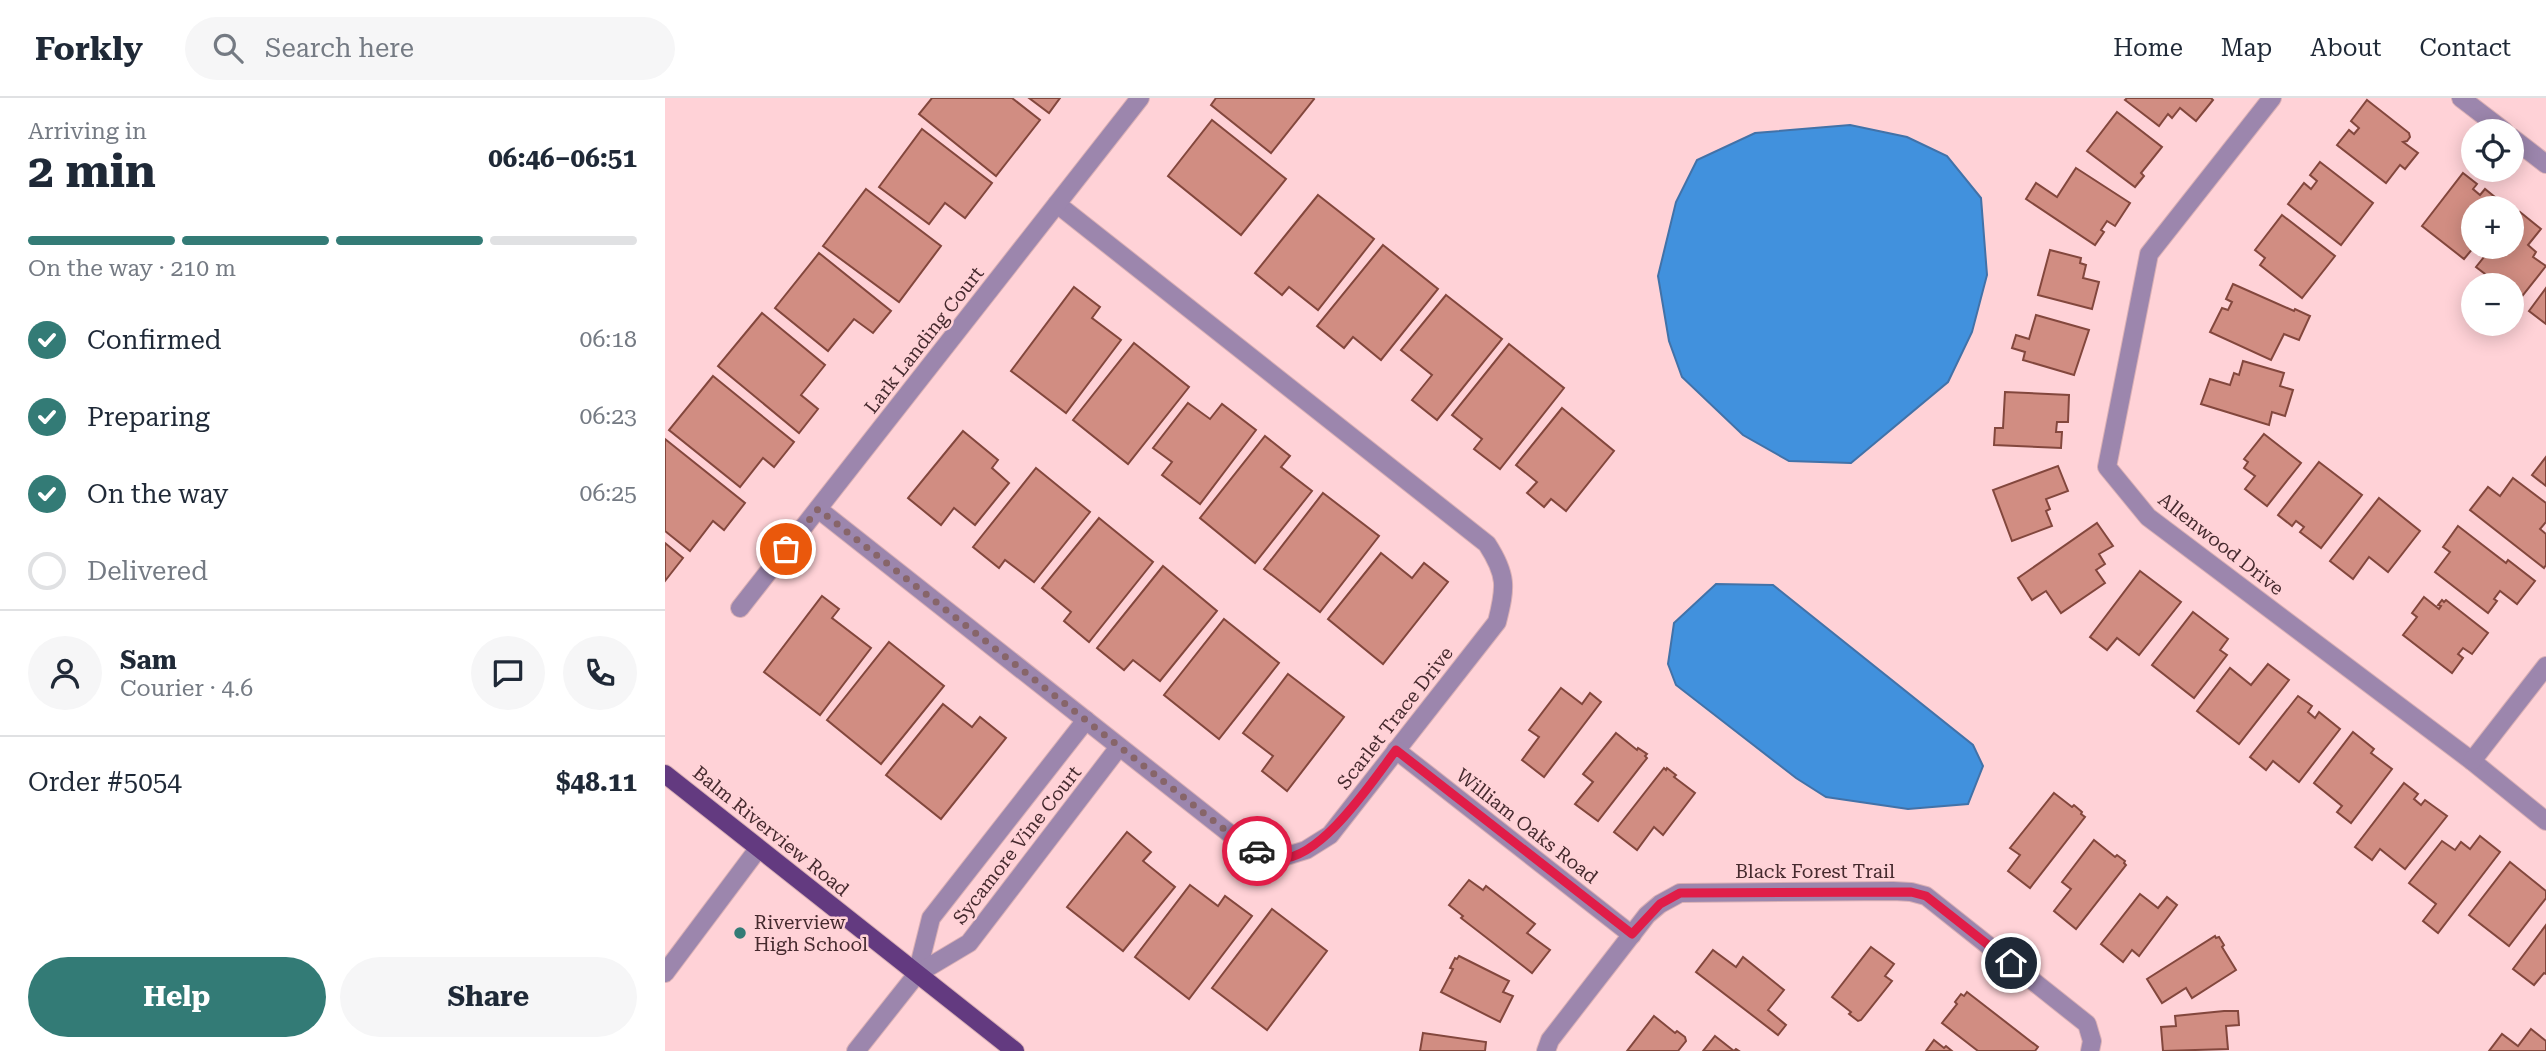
<!DOCTYPE html>
<meta charset="utf-8">
<style>
:root{--surface:#fff;--page:#f6f6f7;--text:#1f2937;--muted:#747a83;--line:#e0e1e3;--accent:#337b76}
body{margin:0;font-family:"Roboto Serif",serif;background:var(--page);color:var(--text);height:100vh;display:flex;flex-direction:column;font-size:26px;white-space:nowrap}
*{box-sizing:border-box;margin:0}
p{font-size:23px;color:var(--muted)}
.icon{flex:none;width:38px;height:38px;fill:none;stroke:currentColor;stroke-width:2;stroke-linecap:round;stroke-linejoin:round}
.map{position:relative;flex:1;overflow:hidden}
.details{display:flex;flex-direction:column;background:var(--surface);width:665px}
.details>*{flex:none}
.controls{position:absolute;left:1796px;top:21px;display:grid;gap:14px}
.controls a{display:grid;place-items:center;width:63px;height:63px;border-radius:50%;background:var(--surface);box-shadow:0 4px 18px #0003;font-size:35px}
.pin{position:absolute;display:grid;place-items:center;width:60px;height:60px;color:#fff;margin:-30px;border:4px solid #fff;border-radius:50%;box-shadow:0 2px 7px #0007}
.courier{position:absolute;display:grid;place-items:center;width:70px;height:70px;margin:-35px;border:5px solid #e11d48;border-radius:50%;background:#fff;color:#222;box-shadow:0 2px 9px #0007}
.overview em{font-style:normal;font-weight:700}
.overview div{display:flex;flex-direction:column-reverse}
.overview{display:flex;align-items:center;justify-content:space-between;height:119px;padding:0 28px}
h1{font-size:46px;font-weight:700;line-height:52px}
.bar{display:grid;grid-template-columns:repeat(4,1fr);gap:10px 7px;align-content:center;height:84px;padding:0 28px}
.bar i{height:9px;border-radius:5px;background:var(--line)}
.bar .current{background:var(--accent)}
.bar p{grid-column:span 4}
.line{display:flex;align-items:center;gap:18px;padding:0 28px;border-top:2px solid var(--line)}
.line div{flex:1}
.round{display:grid;place-items:center;flex:none;width:74px;height:74px;border-radius:37px;background:var(--page)}
ol{padding:0 28px;list-style:none}
li{display:flex;align-items:center;gap:21px;height:77px}
li p{margin-inline-start:auto}
li .icon{padding:7px;border-radius:50%;background:var(--accent);color:#fff;stroke-width:4}
li:last-child{color:var(--muted)}
li i{width:38px;height:38px;border:4px solid var(--line);border-radius:50%}
.button{display:flex;gap:14px;margin-top:auto;padding:14px 28px}
.button a{flex:1;height:80px;border-radius:42px;background:var(--accent);color:#fff;font-size:28px;font-weight:700;line-height:80px;text-align:center}
.button a+a{background:var(--page);color:var(--text)}
header{display:flex;align-items:center;gap:42px;box-sizing:border-box;height:98px;padding:0 35px;background:var(--surface);border-bottom:2px solid var(--line)}
header strong{font-size:33px}
nav{display:flex;gap:38px;margin-inline-start:auto;font-size:24px}
.search{width:490px;height:63px;background:var(--page);display:flex;align-items:center;gap:18px;box-sizing:border-box;padding:0 24px;border-radius:38px;color:var(--muted);font-size:26px}
main{display:flex;flex:1;min-height:0}
.map>svg:first-child{display:block}
</style>
<header>
<strong>Forkly</strong>
<div class="search"><svg class="icon" aria-label="search" viewBox="0 0 24 24"><circle cx="10" cy="10" r="6"/><path d="M15 15l6 6"/></svg>Search here</div>
<nav><a>Home</a><a>Map</a><a>About</a><a>Contact</a></nav>
</header>
<main>
<section class="details">
<div class="overview"><div><h1>2 min</h1><p>Arriving in</p></div><em>06:46–06:51</em></div>
<div class="bar"><i class="current"></i><i class="current"></i><i class="current"></i><i></i><p>On the way · 210 m</p></div>
<ol>
<li><svg class="icon" aria-label="check" viewBox="0 0 24 24"><path d="M5 12l5 5 9-10"/></svg>Confirmed<p>06:18</p></li>
<li><svg class="icon" aria-label="check" viewBox="0 0 24 24"><path d="M5 12l5 5 9-10"/></svg>Preparing<p>06:23</p></li>
<li><svg class="icon" aria-label="check" viewBox="0 0 24 24"><path d="M5 12l5 5 9-10"/></svg>On the way<p>06:25</p></li>
<li><i></i>Delivered</li>
</ol>
<div class="line" style="height:126px"><a class="round"><svg class="icon" aria-label="person" viewBox="0 0 24 24"><circle cx="12" cy="8" r="4"/><path d="M4 21q1-7 8-7t8 7"/></svg></a><div><b>Sam</b><p>Courier · 4.6</p></div><a class="round"><svg class="icon" aria-label="chat" viewBox="0 0 24 24"><path d="M4 5h16v11H9l-5 4z"/></svg></a><a class="round"><svg class="icon" aria-label="phone" viewBox="0 0 24 24"><path d="M5 4h4l2 5-3 2q2 4 5 5l2-3 5 2v4C11 20 4 13 5 4z"/></svg></a></div>
<div class="line" style="height:91px"><div>Order #5054</div><b>$48.11</b></div>
<div class="button"><a>Help</a><a>Share</a></div>
</section>
<div class="map">
<svg width="1881" height="953" viewBox="0 0 1881 953">
<rect width="100%" height="100%" fill="#ffd2d7"/>
<g fill="#4191dd" stroke="#4272a8" stroke-width="2">
<path d="M1185,27L1242,39L1282,58L1316,100L1322,177L1307,234L1283,284L1186,365L1124,363L1078,337L1017,279L1004,243L993,178L1011,104L1032,62L1090,35Z"/>
<path d="M1051,486L1108,487L1308,647L1318,668L1303,706L1243,711L1161,699L1131,680L1011,587L1003,566L1009,525Z"/>
</g>
<g fill="#d18d82" stroke="#83473d" stroke-width="2">
<path d="M267,0H347L375,22L331,78L254,16Z"/>
<path d="M364,0H395L384,15Z"/>
<path d="M551,0H648L649,1L606,55L546,7Z"/>
<path d="M1462,0H1546L1548,2L1531,23L1515,10L1507,20L1503,16L1494,28L1460,2Z"/>
<path d="M1702,2L1744,35L1745,39L1742,43L1738,44L1753,55L1740,71L1735,67L1721,85L1672,47L1684,32L1689,36L1694,30L1686,23Z"/>
<path d="M1452,14L1497,49L1476,75L1479,78L1470,89L1422,53Z"/>
<path d="M547,22L621,81L576,137L503,78Z"/>
<path d="M257,31L327,85L300,120L280,105L264,126L214,89Z"/>
<path d="M1655,64L1708,105L1676,147L1623,106L1639,85L1646,91L1652,83L1645,77Z"/>
<path d="M1411,70L1465,105L1450,128L1442,123L1436,132L1439,134L1430,147L1361,101L1371,85L1392,99Z"/>
<path d="M1798,75L1812,86L1808,91L1815,97L1820,91L1841,108L1839,110H1808L1809,149L1799,161L1757,128Z"/>
<path d="M201,91L276,148L234,204L158,148Z"/>
<path d="M653,97L709,141L653,212L624,189L617,197L590,175Z"/>
<path d="M1855,114L1876,131L1863,147L1871,154L1868,159L1881,168L1854,202L1846,196V187H1818L1824,179L1811,169L1827,149H1846V125Z"/>
<path d="M1617,117L1670,158L1637,200L1595,167L1600,160L1590,152Z"/>
<path d="M718,147L773,191L716,262L688,239L679,250L652,228Z"/>
<path d="M1385,152L1416,160L1415,165L1421,167L1418,180L1434,184L1427,211L1373,197Z"/>
<path d="M154,155L226,213L208,235L189,221L163,253L110,210Z"/>
<path d="M1568,186L1629,213L1630,211L1645,218L1634,242L1619,236L1606,262L1545,234L1557,210L1563,212L1567,204L1561,201Z"/>
<path d="M409,189L435,209L427,220L456,242L401,315L346,273Z"/>
<path d="M1881,190V226L1864,213Z"/>
<path d="M781,197L837,241L772,322L747,302L767,277L736,252Z"/>
<path d="M97,215L160,267L136,297L153,311L134,335L53,268Z"/>
<path d="M1371,217L1424,232L1409,277L1358,262L1360,254L1347,250L1351,237L1364,241Z"/>
<path d="M469,245L524,289L463,366L408,322Z"/>
<path d="M844,246L899,290L835,371L809,351L817,341L787,317Z"/>
<path d="M1578,263L1619,275L1615,288L1628,292L1620,318L1607,314L1604,327L1536,306L1545,281L1565,287L1569,275L1574,277Z"/>
<path d="M48,278L129,344L109,369L98,360L75,389L4,332Z"/>
<path d="M1340,294L1404,297L1403,324H1392L1391,334H1397L1396,350L1329,347L1330,330H1338Z"/>
<path d="M523,305L545,321L557,306L591,332L535,406L497,377L507,364L488,350Z"/>
<path d="M897,310L949,353L901,413L886,401L879,409L862,395L872,384L851,367Z"/>
<path d="M298,333L333,362L327,370L344,385L310,427L289,410L276,427L243,400Z"/>
<path d="M1599,336L1636,365L1602,408L1580,391L1590,378L1579,370L1583,364L1579,361Z"/>
<path d="M600,338L625,358L616,369L647,393L590,465L535,420Z"/>
<path d="M0,341L80,405L59,432L48,423L25,453L0,433Z"/>
<path d="M1881,359V388L1867,377Z"/>
<path d="M1654,364L1697,397L1656,450L1635,434L1639,429L1631,423L1627,428L1613,417Z"/>
<path d="M1393,368L1403,393L1381,401L1385,411L1381,413L1387,428L1347,443L1328,392Z"/>
<path d="M371,370L425,414L369,484L340,462L334,470L308,449Z"/>
<path d="M1848,380L1881,405V424L1875,431L1881,436V467L1879,470L1805,412L1823,389L1835,398Z"/>
<path d="M658,395L714,438L655,514L599,471Z"/>
<path d="M1714,400L1755,433L1723,474L1704,459L1688,481L1665,463Z"/>
<path d="M434,420L488,464L424,544L399,523L406,514L377,490Z"/>
<path d="M1432,425L1448,448L1434,456L1440,466L1431,472L1440,485L1396,515L1381,493L1367,502L1353,480Z"/>
<path d="M1793,428L1841,465L1843,462L1870,483L1852,506L1835,493L1829,501L1832,503L1823,515L1770,474L1785,454L1778,449Z"/>
<path d="M0,445L18,460L0,483Z"/>
<path d="M716,455L747,480L759,465L783,484L718,566L663,521Z"/>
<path d="M498,468L552,513L495,583L468,562L459,572L432,550Z"/>
<path d="M1475,473L1516,504L1474,557L1452,540L1442,552L1425,539Z"/>
<path d="M157,498L174,511L167,520L206,550L155,617L99,574Z"/>
<path d="M1759,499L1774,511L1776,508L1773,507L1777,502L1779,504L1781,502L1823,535L1807,556L1798,550L1793,556L1798,560L1787,575L1738,537L1752,519L1747,515Z"/>
<path d="M1528,514L1563,541L1555,552L1562,557L1529,600L1487,567Z"/>
<path d="M559,521L614,565L554,641L499,597Z"/>
<path d="M224,544L279,588L216,666L162,622Z"/>
<path d="M1603,566L1624,582L1574,646L1532,613L1565,570L1586,587Z"/>
<path d="M623,576L679,619L622,693L597,673L608,658L578,635Z"/>
<path d="M896,590L917,606L925,595L936,604L879,679L857,662L874,639L864,632Z"/>
<path d="M1633,598L1647,608L1643,614L1650,620L1654,614L1675,631L1634,684L1608,663L1601,672L1585,659Z"/>
<path d="M278,606L307,629L315,619L341,640L276,721L221,677Z"/>
<path d="M1688,634L1709,651L1706,655L1727,671L1686,725L1672,714L1677,708L1649,685Z"/>
<path d="M951,635L972,652L973,650L982,656L980,658L982,660L933,723L910,706L928,684L918,676Z"/>
<path d="M999,670L1001,672L1002,670L1011,677L1009,679L1030,695L998,737L989,729L972,752L949,734Z"/>
<path d="M1739,685L1753,696L1749,701L1756,707L1760,702L1782,718L1740,771L1715,751L1707,762L1690,749Z"/>
<path d="M1389,695L1407,709L1409,707L1417,714L1416,716L1420,719L1365,790L1343,773L1355,757L1345,750Z"/>
<path d="M462,734L486,754L478,763L510,789L458,853L402,809Z"/>
<path d="M1815,738L1835,754L1773,835L1758,823L1771,806L1744,785L1777,743L1790,752L1796,744L1805,751Z"/>
<path d="M1429,742L1450,759L1452,757L1460,763L1459,765L1461,767L1411,831L1389,813L1406,791L1397,784Z"/>
<path d="M1845,764L1881,793V800L1844,848L1804,817Z"/>
<path d="M804,782L818,792L821,788L870,826L862,835L885,852L867,875L796,820L798,818L784,807Z"/>
<path d="M525,787L553,808L560,798L587,818L524,901L470,859Z"/>
<path d="M1475,796L1493,810L1502,799L1512,807L1474,858L1467,852L1458,864L1436,846Z"/>
<path d="M607,811L662,853L602,932L547,890Z"/>
<path d="M1881,827V876L1879,875L1869,887L1848,871Z"/>
<path d="M1550,838L1551,840L1554,839L1559,847L1557,849L1571,872L1527,900L1521,890L1497,905L1482,881Z"/>
<path d="M1206,849L1229,866L1220,878L1227,883L1196,922L1193,923L1184,916L1186,914L1167,899Z"/>
<path d="M1048,852L1071,869L1078,859L1119,892L1103,912L1121,927L1113,937L1031,874Z"/>
<path d="M794,858L844,883L838,894L848,898L835,924L776,894L788,871L785,870L790,860L792,861Z"/>
<path d="M1302,894L1373,949L1370,953H1313L1277,925L1292,906L1290,904L1296,896L1299,898Z"/>
<path d="M1559,913H1573L1574,927L1561,928L1563,951L1498,953L1496,929L1511,928L1510,918Z"/>
<path d="M989,918L1010,935L1012,933L1020,939L1021,943L1013,953H962Z"/>
<path d="M1866,931L1881,943V953H1824L1837,936L1853,948Z"/>
<path d="M758,935L821,944L820,953H755Z"/>
<path d="M1050,938L1069,953L1071,951L1074,953H1038Z"/>
<path d="M1269,942L1279,950L1281,948L1287,953H1261Z"/>
</g>
<g fill="none" stroke-linecap="round" stroke-linejoin="round">
<g stroke="#dab0b5" stroke-width="20">
<g id="minor">
<path d="M1607,0L1484,156L1442,369L1483,419L1807,663L1881,723"/>
<path d="M1796,0L1839,33"/>
<path d="M1846,39L1881,66"/>
<path d="M153,411L583,750L615,760L641,752L665,737L832,524C841,489 842,477 822,446L392,106"/>
<path d="M75,510L475,0"/>
<path d="M731,652L967,837"/>
<path d="M1807,663L1881,568"/>
<path d="M0,875L93,751"/>
<path d="M252,876L266,820L421,622"/>
<path d="M191,953L252,876L304,845L454,649"/>
<path d="M881,953L885,942L982,817L995,806L1015,795L1228,793L1246,794L1261,798L1422,926L1427,943L1425,953"/>
</g>
</g>
<g stroke="#dab0b5" stroke-width="20">
<path id="major" d="M0,676L350,953"/>
</g>
<use href="#minor" stroke="#9c86ad" stroke-width="18"/>
<use href="#major" stroke="#633a80" stroke-width="18"/>
</g>
<g fill="none" stroke-linecap="round" stroke-linejoin="round">
<path stroke="#876569" stroke-width="7" stroke-dasharray="0 12.6" d="M121,451L153,411L583,750L592,753"/>
<path stroke="#e11d48" stroke-width="9" d="M592,753C599,755 606,759 613,760C654,765 709,681 731,652L967,836L995,806L1015,795L1246,794L1261,798L1346,865"/>
</g>
<circle fill="#337b76" stroke="#ffd2d7" stroke-width="2.5" cx="75" cy="835" r="7"/>
<g text-anchor="middle" dominant-baseline="central" stroke-width="5" stroke-linejoin="round" paint-order="stroke">
<g font-size="19" fill="#462a2e" stroke="#ffd2d7">
<text transform="translate(259 242) rotate(-52)">Lark Landing Court</text>
<text transform="translate(1556 446) rotate(38)">Allenwood Drive</text>
<text transform="translate(730 620) rotate(-52)">Scarlet Trace Drive</text>
<text transform="translate(862 728) rotate(38)">William Oaks Road</text>
<text transform="translate(106 733) rotate(39)">Balm Riverview Road</text>
<text transform="translate(352 747) rotate(-52)">Sycamore Vine Court</text>
<text x="1150" y="773">Black Forest Trail</text>
</g>
<g font-size="19" fill="#462a2e" stroke="#ffd2d7" text-anchor="start">
<text x="89" y="824">Riverview<tspan x="89" dy="22">High School</tspan></text>
</g>
</g>
</svg>
<div class="controls">
<a><svg class="icon" aria-label="locate" viewBox="0 0 24 24"><circle cx="12" cy="12" r="6"/><path d="M12 2v4M12 18v4M2 12h4M18 12h4"/></svg></a>
<a>+</a>
<a>−</a>
</div>
<div class="pin" style="left:121px;top:451px;background:#ea580c"><svg class="icon" aria-label="bag" viewBox="0 0 24 24"><path d="M5 8h14l-1 12H6zM9 8a3 3 0 0 1 6 0"/></svg></div>
<div class="pin" style="left:1346px;top:865px;background:#1f2937"><svg class="icon" aria-label="home" viewBox="0 0 24 24"><path d="M3 11l9-7 9 7M6 9v11h12V9"/></svg></div>
<div class="courier" style="left:592px;top:753px"><svg class="icon" aria-label="car" viewBox="0 0 24 24"><path d="M5 17H2v-5l4-1 3-4h7l3 4 3 1v5h-3M9 17h6M6 11h13"/><circle cx="7" cy="17" r="2"/><circle cx="17" cy="17" r="2"/></svg></div>
</div>
</main>
